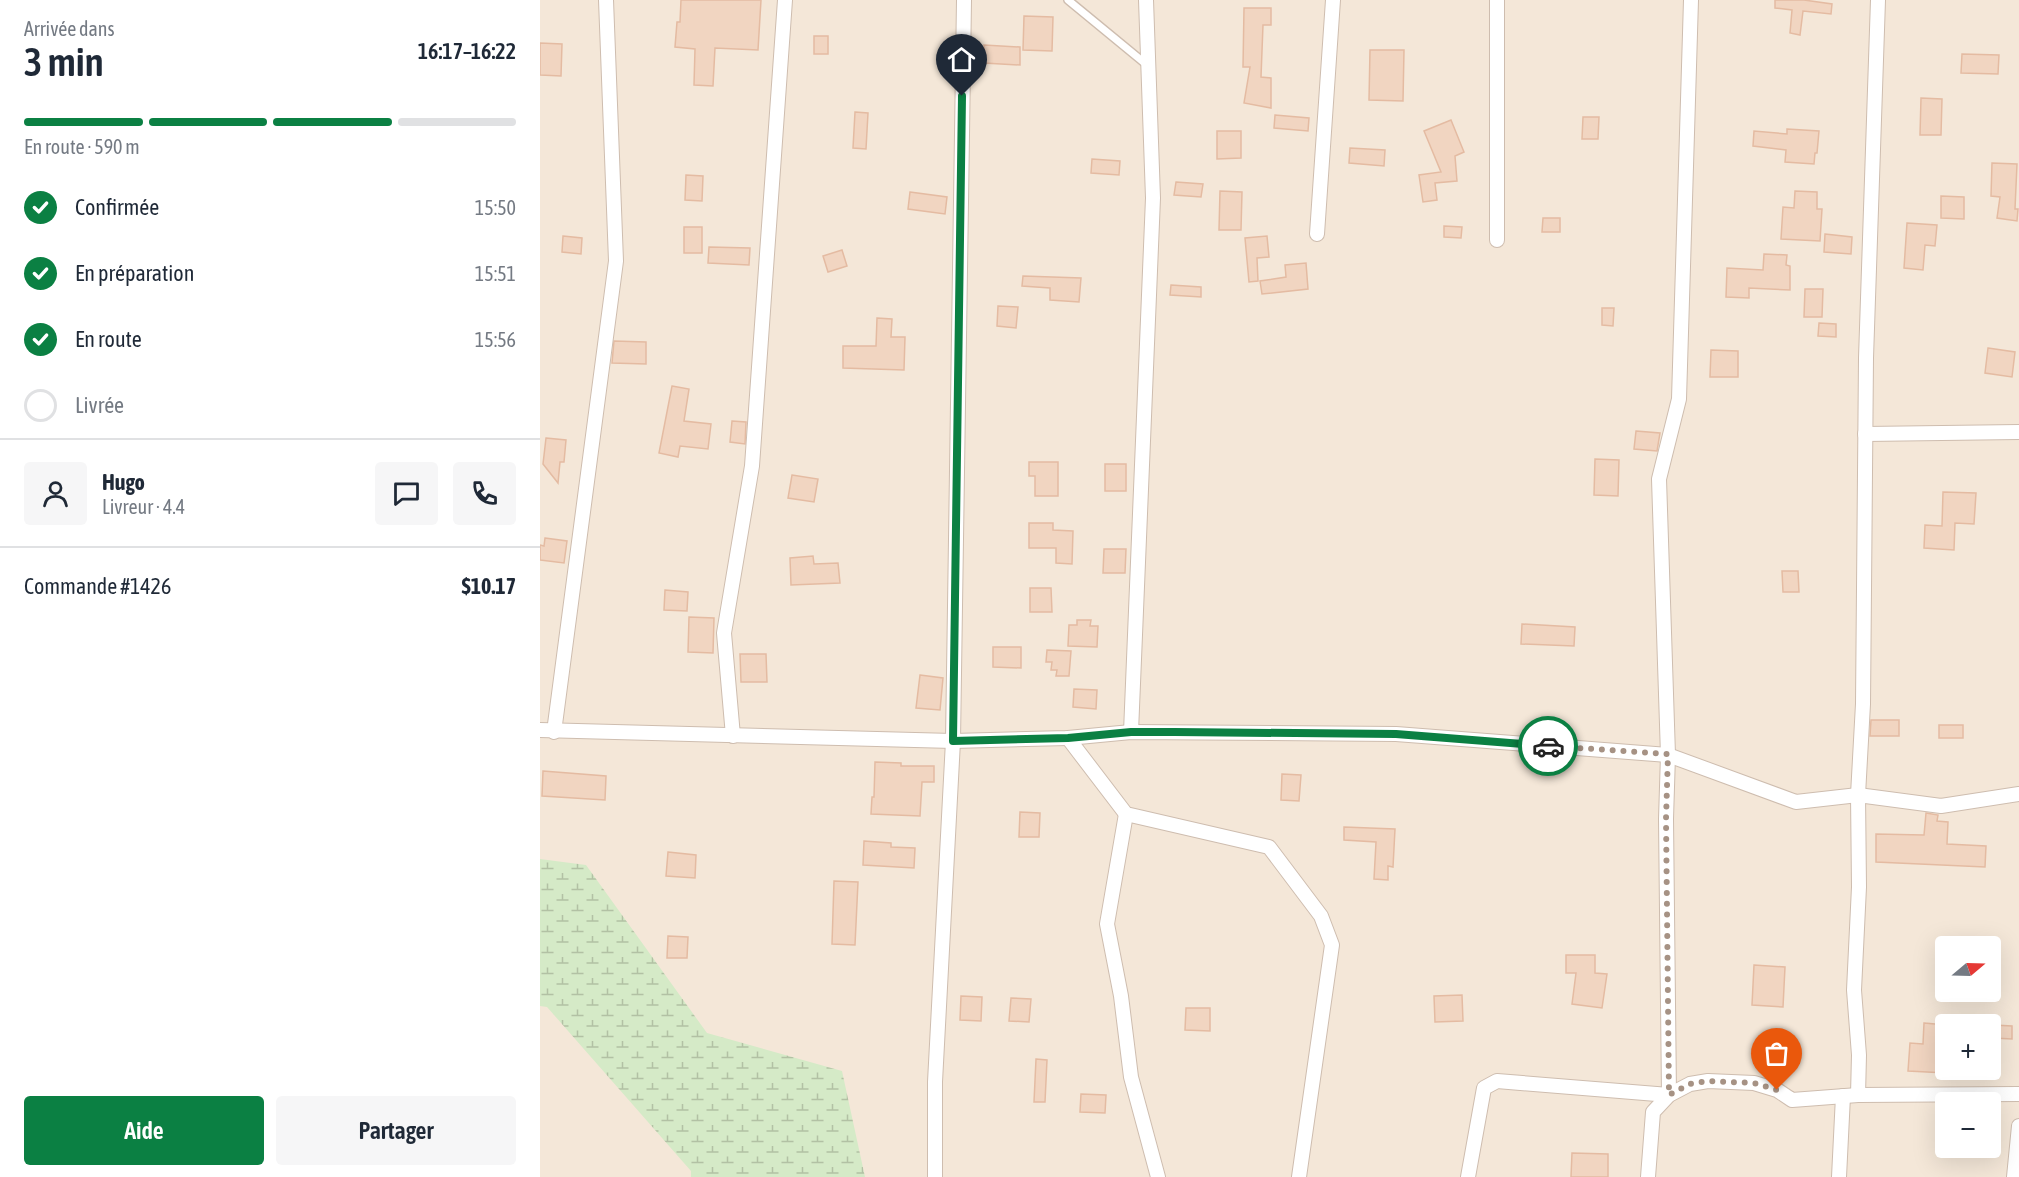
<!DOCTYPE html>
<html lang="fr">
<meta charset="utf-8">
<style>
:root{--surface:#fff;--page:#f6f6f7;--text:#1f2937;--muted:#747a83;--line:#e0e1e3;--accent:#0b8043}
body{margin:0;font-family:"Asap Condensed",sans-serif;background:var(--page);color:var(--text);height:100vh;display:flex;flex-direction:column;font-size:22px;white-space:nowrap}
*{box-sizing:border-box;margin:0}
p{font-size:20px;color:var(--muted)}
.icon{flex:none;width:33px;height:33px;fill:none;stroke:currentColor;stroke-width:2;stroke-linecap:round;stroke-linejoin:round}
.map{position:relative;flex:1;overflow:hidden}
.panel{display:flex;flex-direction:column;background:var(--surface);width:540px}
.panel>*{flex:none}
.needle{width:39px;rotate:71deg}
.controls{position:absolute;left:1395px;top:936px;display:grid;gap:12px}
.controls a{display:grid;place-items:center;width:66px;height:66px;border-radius:6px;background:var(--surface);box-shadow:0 6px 24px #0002;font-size:30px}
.pin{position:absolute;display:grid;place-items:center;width:51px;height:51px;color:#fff;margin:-62px -26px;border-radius:50% 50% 50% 0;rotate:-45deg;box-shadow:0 0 6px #0007}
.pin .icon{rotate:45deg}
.courier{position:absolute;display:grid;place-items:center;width:60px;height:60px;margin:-30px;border:4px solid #0b8043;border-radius:50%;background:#fff;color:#222;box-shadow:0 2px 8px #0007}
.overview em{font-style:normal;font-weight:600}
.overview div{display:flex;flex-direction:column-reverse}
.overview{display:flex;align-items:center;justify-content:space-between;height:102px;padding:0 24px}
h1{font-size:39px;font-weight:600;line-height:45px}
.bar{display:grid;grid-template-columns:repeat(4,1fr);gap:9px 6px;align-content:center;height:72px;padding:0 24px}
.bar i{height:8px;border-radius:4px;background:var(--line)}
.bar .on{background:var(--accent)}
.bar p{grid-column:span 4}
.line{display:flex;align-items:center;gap:15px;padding:0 24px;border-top:2px solid var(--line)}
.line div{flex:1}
.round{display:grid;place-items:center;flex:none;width:63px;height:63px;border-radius:6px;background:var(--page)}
ol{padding:0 24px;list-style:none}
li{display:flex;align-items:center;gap:18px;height:66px}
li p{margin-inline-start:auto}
li .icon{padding:6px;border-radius:50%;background:var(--accent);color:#fff;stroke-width:4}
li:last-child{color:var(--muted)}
li i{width:33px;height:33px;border:3px solid var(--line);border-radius:50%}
.primary-button{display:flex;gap:12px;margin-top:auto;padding:12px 24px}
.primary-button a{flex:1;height:69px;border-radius:6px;background:var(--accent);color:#fff;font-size:24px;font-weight:600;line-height:69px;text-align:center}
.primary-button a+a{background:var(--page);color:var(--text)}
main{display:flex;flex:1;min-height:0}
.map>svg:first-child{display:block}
</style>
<main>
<section class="panel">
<div class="overview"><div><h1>3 min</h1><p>Arrivée dans</p></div><em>16:17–16:22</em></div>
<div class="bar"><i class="on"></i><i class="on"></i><i class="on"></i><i></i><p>En route · 590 m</p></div>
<ol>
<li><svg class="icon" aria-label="check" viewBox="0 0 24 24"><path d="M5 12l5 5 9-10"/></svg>Confirmée<p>15:50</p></li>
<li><svg class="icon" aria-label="check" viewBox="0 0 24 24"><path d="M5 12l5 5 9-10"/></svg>En préparation<p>15:51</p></li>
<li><svg class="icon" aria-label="check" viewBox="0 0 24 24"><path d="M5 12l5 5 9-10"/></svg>En route<p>15:56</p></li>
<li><i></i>Livrée</li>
</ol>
<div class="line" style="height:108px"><a class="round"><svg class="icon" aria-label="person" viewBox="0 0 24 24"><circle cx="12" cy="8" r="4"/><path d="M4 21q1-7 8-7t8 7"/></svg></a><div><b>Hugo</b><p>Livreur · 4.4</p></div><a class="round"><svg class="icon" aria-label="chat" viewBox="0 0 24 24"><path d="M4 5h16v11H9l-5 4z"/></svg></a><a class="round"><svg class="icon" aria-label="phone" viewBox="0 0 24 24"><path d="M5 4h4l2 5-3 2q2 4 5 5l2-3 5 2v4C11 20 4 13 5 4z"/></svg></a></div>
<div class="line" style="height:78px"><div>Commande #1426</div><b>$10.17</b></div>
<div class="primary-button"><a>Aide</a><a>Partager</a></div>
</section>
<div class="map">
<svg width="1479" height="1177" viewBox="0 0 1479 1177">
<defs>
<pattern id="wetland-marsh" width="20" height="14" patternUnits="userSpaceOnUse" patternTransform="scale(1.5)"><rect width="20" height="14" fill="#d5eac7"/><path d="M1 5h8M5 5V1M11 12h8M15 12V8" fill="none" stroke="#b2c1a4"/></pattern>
</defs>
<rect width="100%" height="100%" fill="#fcf5e9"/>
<path fill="#f4e7d8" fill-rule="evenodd" d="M0,0H1479V1177H0ZM1406,946H1450V992H1406ZM1406,1024H1450V1070H1406ZM1406,1102H1450V1148H1406Z"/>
<path fill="url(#wetland-marsh)" d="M0,859L46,865L167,1033L302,1071L325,1177H151V1171L7,1007L0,1006Z"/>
<g fill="#f1d5c1" stroke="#e4bba2" stroke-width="1.5">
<path d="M141,0H221L218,50L175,48L173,86L154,85L155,49L135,47L137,22H140Z"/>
<path d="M1235,0H1264L1292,4L1291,14L1263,11L1260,35L1250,33L1252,10L1235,8Z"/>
<path d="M704,8H731V25H723L721,77L731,78V108L704,103L710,67H703Z"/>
<path d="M484,16L513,17L512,51L483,50Z"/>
<rect x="274" y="36" width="14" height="18"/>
<path d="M0,43L22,44L21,76L0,75Z"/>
<path d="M444,45L480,47V65L444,63Z"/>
<path d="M830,50H864L863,101L829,100Z"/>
<path d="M1422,54L1459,55L1458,74L1421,73Z"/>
<path d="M1381,98L1402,99L1401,135H1380Z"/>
<path d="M315,112L328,113L326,149L313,148Z"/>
<path d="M735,115L769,118L768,131L734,128Z"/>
<path d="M1043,117H1059L1058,139H1042Z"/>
<path d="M911,120L924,152L915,156L917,181L895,183L897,200L883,202L879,175L901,172L884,131Z"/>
<path d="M1247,129L1279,131L1277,153H1275L1274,164L1245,162L1246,150L1213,146L1214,131L1247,134Z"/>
<path d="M677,131H701V158L677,159Z"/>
<path d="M810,148L845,150L844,166L809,163Z"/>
<path d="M552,159L580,161L579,175L551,173Z"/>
<path d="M1452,163L1477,164L1475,209H1478L1477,221L1457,218L1460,197L1451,196Z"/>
<path d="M146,175L163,176L162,201L145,200Z"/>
<path d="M636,182L663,184L661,197L634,195Z"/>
<path d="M680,191L702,192L701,230H679Z"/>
<path d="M1255,191L1277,192V209H1282L1280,241L1241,239L1243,207L1254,208Z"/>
<path d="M370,192L407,197L405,214L368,209Z"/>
<path d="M1401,196L1424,197V219L1401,218Z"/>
<path d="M1003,218H1020V232H1002Z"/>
<path d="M1367,223L1397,225L1395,246L1385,245L1383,270L1364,268Z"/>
<path d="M904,226L922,227L921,238L904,237Z"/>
<rect x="144" y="227" width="18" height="26"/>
<path d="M1285,234L1312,237L1311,254L1284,252Z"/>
<path d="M23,236L42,238L41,254L22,252Z"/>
<path d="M727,236L729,257L717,258L718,281L709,282L705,238Z"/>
<path d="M169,247L210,248L209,265L168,263Z"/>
<path d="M302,250L307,266L288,272L283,256Z"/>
<path d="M1224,254L1247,255L1246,265L1250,266V290L1209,288V298L1186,297L1187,268L1223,270Z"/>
<path d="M766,263L768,289L722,294L720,281L746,277L745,265Z"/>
<path d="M483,276L541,278L539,302L510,300V288L482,286Z"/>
<path d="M631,285L661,287V297L630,295Z"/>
<path d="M1265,289H1283L1282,317H1264Z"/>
<path d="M458,306L478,307L476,328L457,326Z"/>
<path d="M1062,308H1074L1073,326L1062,325Z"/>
<path d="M337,318L352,319L351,337H365L364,370L303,368V346H336Z"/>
<path d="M1279,323L1296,324V337L1278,336Z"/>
<path d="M74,341L106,342V364L72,363Z"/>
<path d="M1448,348L1475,352L1472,377L1445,373Z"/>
<path d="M1171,350L1198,351V377H1170Z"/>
<path d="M132,386L149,389L144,421L171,424L168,449L140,446L138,457L119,453Z"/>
<path d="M192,421L206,422L205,444L190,442Z"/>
<path d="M1096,431L1120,433L1117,451L1094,449Z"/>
<path d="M6,438L26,440L24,462H20L18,483L3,464Z"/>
<path d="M1055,459L1079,460L1078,496L1054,495Z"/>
<path d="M489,462H518V496H495V476H489Z"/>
<rect x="565" y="464" width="21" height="27"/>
<path d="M252,475L278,479L274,502L248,498Z"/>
<path d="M1403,492L1436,493L1434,524L1415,523L1414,550L1384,548L1385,525L1402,526Z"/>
<path d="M489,523H513V530L533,531L532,564L516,563V548H489Z"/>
<path d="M5,538L27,541L24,563L0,560V545L4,546Z"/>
<path d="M564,549H586L585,573H563Z"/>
<path d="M273,556L274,564L298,563L300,583L251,585L250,558Z"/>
<path d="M1242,571H1258L1259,592H1243Z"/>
<path d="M490,588H511L512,612H490Z"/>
<path d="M125,590L148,592L147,611L124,610Z"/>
<path d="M149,617L174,618L173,653L148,652Z"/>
<path d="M537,620H551L550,626H558L557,647L528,646L529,625H537Z"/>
<path d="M982,624L1035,627L1034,646L981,644Z"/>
<path d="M453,647H481V668L453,667Z"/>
<path d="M507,650L531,651L529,676H516L517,670H511L512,662H506Z"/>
<path d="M200,654H226L227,682H201Z"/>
<path d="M380,675L403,678L400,710L376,708Z"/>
<path d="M534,689L557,690L556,709L533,707Z"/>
<path d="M1331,720H1359V736H1330Z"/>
<rect x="1399" y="725" width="24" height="13"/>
<path d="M335,762L361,763V766H394V782H382L380,816L331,814L332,797H334Z"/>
<path d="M3,771L66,776L65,800L2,796Z"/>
<path d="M742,774L761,775L759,801L741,800Z"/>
<path d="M480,812L500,813L499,837H479Z"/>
<path d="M1386,813L1398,815L1397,821L1408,822L1407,844L1446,846L1445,867L1336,862V834L1384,835Z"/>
<path d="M804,827L855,829L853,867L848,866V880L834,879L836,842L804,840Z"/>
<path d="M324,841L351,843V847L375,848L374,868L323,865Z"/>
<path d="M128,852L156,855L155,878L126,876Z"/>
<path d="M294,881L318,882L315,945L292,944Z"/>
<path d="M128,936L148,937L147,958H127Z"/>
<path d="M1026,955H1055V973L1067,974L1062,1008L1032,1004L1036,973H1026Z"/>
<path d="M1214,965L1245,967L1243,1007L1212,1005Z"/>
<path d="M922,995L923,1021L895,1022L894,996Z"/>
<path d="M421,996L442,997L441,1021L420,1020Z"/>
<path d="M471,998L491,999L489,1022L469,1021Z"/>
<path d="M646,1008H670V1031L645,1030Z"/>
<path d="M1384,1023L1406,1025V1073L1368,1071L1370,1043L1383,1044Z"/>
<path d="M1453,1025L1472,1026V1039L1453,1038Z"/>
<path d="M496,1059L507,1060L505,1102H494Z"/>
<path d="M541,1094L566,1095L565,1113L540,1112Z"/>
<path d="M1032,1153L1068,1154V1177H1031Z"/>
</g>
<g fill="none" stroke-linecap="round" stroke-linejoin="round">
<g stroke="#cebdaf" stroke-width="10">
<path id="lane" d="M528,0L607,65"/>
</g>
<g stroke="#cebdaf" stroke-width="16">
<g id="street">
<path d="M777,234L793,0"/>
<path d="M957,240V0"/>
<path d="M1325,434L1479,432"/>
<path d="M0,730L413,741L528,738L591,732L856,734L1128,755L1256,802L1318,795L1401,806L1479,794"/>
<path d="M14,732L76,261L66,0"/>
<path d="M591,732L613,198L606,0"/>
<path d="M193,736L184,633L212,466L245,0"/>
<path d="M528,738L586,814L729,847L781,916L792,945L759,1177"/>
<path d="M586,814L567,924L581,996L591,1077L618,1177"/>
<path d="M1318,1095L1319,1055L1314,990L1319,887L1318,795L1323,704L1326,358L1338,0"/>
<path d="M395,1177V1082L413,741L424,0"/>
<path d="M928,1177L944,1088L957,1081L1129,1095L1126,819L1128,755L1119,479L1139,399L1151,0"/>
<path d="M1108,1177L1113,1112L1129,1095L1150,1084L1168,1081L1214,1083L1237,1090L1252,1100L1318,1095L1479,1094"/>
<path d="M1299,1177L1303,1096"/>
<path d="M1474,1177L1479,1126"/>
</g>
</g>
<use href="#lane" stroke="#fff" stroke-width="7"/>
<use href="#street" stroke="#fff" stroke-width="14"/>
</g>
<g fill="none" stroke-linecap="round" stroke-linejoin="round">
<path stroke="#a69284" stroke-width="6" stroke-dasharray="0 10.8" d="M1008,746L1128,754L1126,819L1129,1095L1150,1084L1168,1081L1214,1083L1237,1090"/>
<path stroke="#0b8043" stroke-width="8" d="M422,96L413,741L528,738L591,732H635L856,734L1008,746"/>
</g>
</svg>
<div class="controls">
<a><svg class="needle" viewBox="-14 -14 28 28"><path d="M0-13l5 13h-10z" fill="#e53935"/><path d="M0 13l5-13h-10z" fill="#747a83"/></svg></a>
<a>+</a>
<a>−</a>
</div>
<div class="pin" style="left:1237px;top:1090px;background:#ea580c"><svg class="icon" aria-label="bag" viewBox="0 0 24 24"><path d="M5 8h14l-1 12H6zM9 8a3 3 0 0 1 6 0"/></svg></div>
<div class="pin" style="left:422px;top:96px;background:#1f2937"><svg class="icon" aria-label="home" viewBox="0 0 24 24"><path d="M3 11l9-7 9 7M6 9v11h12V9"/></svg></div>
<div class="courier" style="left:1008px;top:746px"><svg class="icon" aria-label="car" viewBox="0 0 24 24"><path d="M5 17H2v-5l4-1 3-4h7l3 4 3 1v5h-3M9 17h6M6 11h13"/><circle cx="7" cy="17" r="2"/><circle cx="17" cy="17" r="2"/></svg></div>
</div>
</main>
